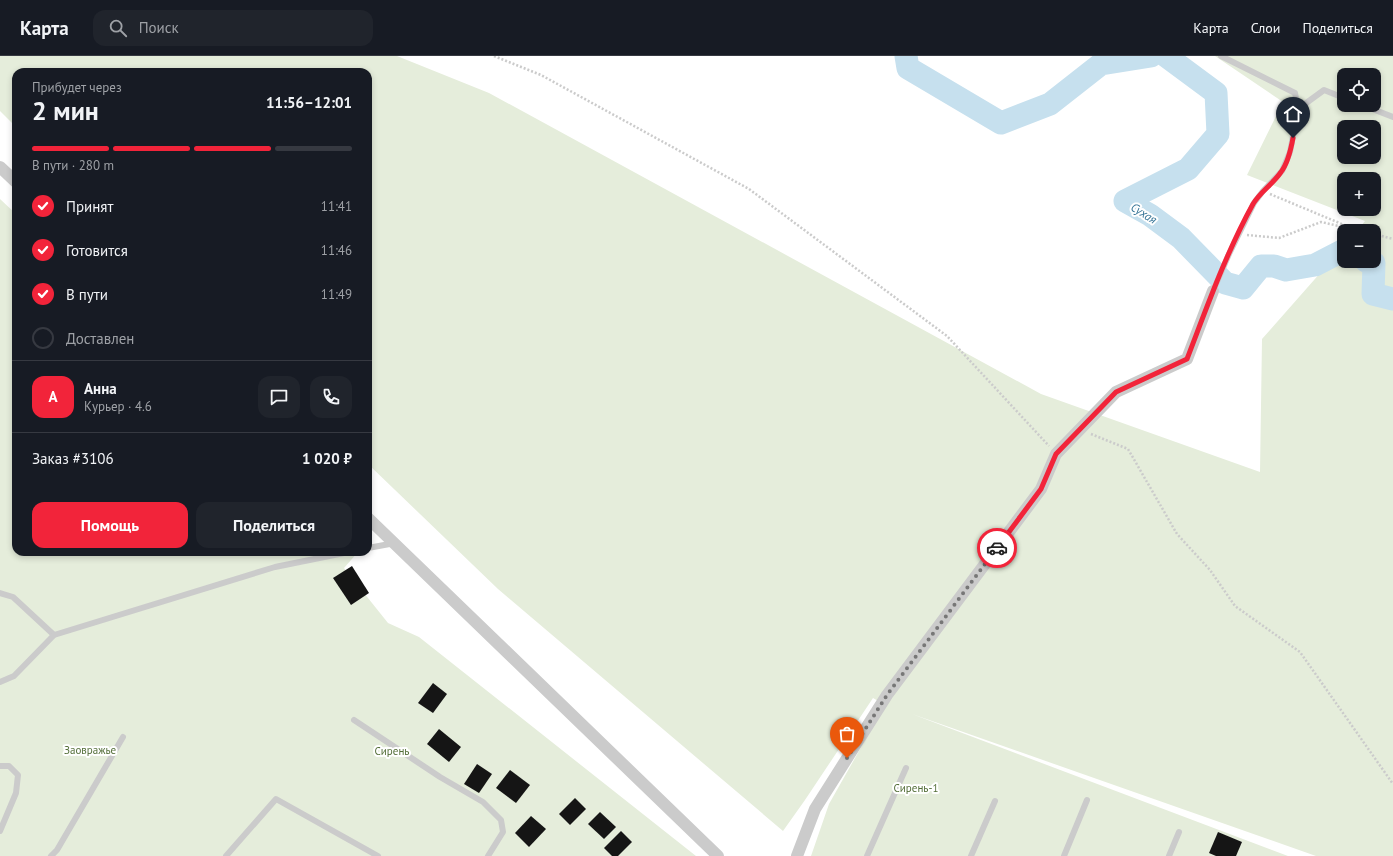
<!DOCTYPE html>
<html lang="ru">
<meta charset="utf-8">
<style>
:root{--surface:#171b24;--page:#20242c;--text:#f1f3f6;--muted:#9ea1a6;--line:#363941;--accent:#f2243a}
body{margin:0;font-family:"PT Sans",sans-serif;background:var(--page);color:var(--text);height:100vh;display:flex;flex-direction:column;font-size:15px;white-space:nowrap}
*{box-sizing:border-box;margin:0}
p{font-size:13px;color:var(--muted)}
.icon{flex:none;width:22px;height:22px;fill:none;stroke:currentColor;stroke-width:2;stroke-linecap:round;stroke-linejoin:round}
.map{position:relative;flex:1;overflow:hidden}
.details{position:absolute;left:12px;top:12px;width:360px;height:488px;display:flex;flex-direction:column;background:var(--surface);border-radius:12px;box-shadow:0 2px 6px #0003}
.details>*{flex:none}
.tools{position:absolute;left:1337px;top:12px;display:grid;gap:8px}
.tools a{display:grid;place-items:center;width:44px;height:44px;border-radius:8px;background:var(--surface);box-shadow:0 2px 6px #0003;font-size:20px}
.pin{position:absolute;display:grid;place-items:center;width:34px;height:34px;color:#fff;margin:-41px -17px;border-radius:50% 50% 50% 0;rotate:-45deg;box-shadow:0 0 4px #0007}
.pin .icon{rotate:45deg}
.courier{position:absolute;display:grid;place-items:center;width:40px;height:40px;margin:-20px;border:3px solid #f2243a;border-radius:50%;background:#fff;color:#222;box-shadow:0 1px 5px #0007}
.headline em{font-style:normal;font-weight:600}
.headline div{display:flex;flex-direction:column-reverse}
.headline{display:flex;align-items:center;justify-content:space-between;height:68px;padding:0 20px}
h1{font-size:26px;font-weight:600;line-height:30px}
.bar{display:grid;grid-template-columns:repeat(4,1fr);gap:6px 4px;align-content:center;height:48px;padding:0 20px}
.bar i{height:5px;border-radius:3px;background:var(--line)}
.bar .current{background:var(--accent)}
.bar p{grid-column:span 4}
.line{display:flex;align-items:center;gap:10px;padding:0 20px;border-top:1px solid var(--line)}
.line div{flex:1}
.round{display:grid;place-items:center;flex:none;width:42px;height:42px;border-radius:12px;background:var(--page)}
ol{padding:0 20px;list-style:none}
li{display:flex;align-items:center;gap:12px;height:44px}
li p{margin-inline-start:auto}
li .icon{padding:4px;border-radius:50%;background:var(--accent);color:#fff;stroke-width:4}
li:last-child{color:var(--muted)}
li i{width:22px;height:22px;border:2px solid var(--line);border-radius:50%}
.action{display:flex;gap:8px;margin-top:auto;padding:8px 20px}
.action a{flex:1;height:46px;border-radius:12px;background:var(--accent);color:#fff;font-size:16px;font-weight:600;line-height:46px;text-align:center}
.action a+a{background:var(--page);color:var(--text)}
header{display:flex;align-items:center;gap:24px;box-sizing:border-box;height:56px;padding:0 20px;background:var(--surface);border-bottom:1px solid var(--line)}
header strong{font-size:19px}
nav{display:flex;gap:22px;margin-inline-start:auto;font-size:14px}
.search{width:280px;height:36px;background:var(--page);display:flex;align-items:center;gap:10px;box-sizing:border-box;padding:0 14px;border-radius:12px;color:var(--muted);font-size:15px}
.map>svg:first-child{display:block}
</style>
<header>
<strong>Карта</strong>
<div class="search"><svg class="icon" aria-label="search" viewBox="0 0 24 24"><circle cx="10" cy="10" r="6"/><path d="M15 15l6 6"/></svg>Поиск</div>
<nav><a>Карта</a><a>Слои</a><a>Поделиться</a></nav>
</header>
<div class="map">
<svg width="1393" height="800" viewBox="0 0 1393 800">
<rect width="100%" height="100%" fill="#fff"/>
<g fill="#e5eddb" fill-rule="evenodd">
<path d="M0,0H397L489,37L1041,338L1260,416L1262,283L1344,190V205H1374V175H1357L1365,165L1247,119L1283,46L1215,0H1393V800H1316L912,658L1288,800H811L829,748L885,649L873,642L805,744L783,775L498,533L368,408V16H16V71L0,55ZM1344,19H1374V49H1344ZM1344,71H1374V101H1344ZM1344,123H1374V153H1344Z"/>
<path d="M0,143L16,158V496H358L344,512L388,567L419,581L696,800H0Z"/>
</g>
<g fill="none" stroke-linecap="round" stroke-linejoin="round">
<g stroke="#c6e0ee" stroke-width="23">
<path d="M906,0L908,12L1001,67L1050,48L1101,8L1151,0"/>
<path d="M1166,0L1216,37L1218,78L1188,113L1125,145L1150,159L1181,182L1225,227L1243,232L1261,210H1274L1286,214L1315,209L1344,194"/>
<path d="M1366,205L1374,207L1373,238L1393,243"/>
</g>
</g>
<g fill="#151515">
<path d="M352,510L369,537L351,549L333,522Z"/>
<path d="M433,627L447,638L433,657L418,647Z"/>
<path d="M439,673L461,691L449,706L427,688Z"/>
<path d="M477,708L492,718L479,737L464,728Z"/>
<path d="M510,714L530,729L516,747L496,732Z"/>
<path d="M575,742L586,753L570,769L559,758Z"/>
<path d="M600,756L616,771L604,783L588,768Z"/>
<path d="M531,760L546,773L529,791L515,777Z"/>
<path d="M621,775L632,786L618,800H612L604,792Z"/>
<path d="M1218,776L1242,786L1236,800H1216L1209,797Z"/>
</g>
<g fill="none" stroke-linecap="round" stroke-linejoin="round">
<g stroke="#cbcbcb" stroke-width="2.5" stroke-dasharray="2 2" stroke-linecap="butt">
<path d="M494,0L541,19L749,133L947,280L1049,390"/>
<path d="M1270,138L1349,171"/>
<path d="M1374,178L1393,183"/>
<path d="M1247,179L1279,182L1321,166L1361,175"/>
<path d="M1091,378L1128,393L1177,478L1210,514L1235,550L1300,596L1393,728"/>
</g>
<g stroke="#cbcbcb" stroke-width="6">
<path d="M1362,49L1393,61"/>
<path d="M1298,53L1324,34L1344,42"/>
<path d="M1213,235L1229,198L1254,147L1263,135L1282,115L1290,96L1298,53L1295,37L1221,0"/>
<path d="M368,492L395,487"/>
<path d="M0,537L13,541L54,579"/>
<path d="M0,626L14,620L54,579L275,511L349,496"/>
<path d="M354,664L440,721L483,746L501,764L503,776L488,800"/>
<path d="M0,710H9L18,719L16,737L0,775"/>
<path d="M51,800L57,794L123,681"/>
<path d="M226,800L276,743L378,800"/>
<path d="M867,800L906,712"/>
<path d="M971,800L995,745"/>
<path d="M1064,800L1087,744"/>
<path d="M1169,800L1179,776"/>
</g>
<g stroke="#cbcbcb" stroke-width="12">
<path d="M0,111L16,126"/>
<path d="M368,462L718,800"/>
<path d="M797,800L815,753L887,639L1041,433L1056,398L1116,336L1187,303L1213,235"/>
</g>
</g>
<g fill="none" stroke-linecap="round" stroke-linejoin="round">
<path stroke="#777" stroke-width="4" stroke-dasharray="0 7.2" d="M847,702L887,639L997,492"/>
<path stroke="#f2243a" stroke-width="5" d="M997,492L1041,433L1056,398L1116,336L1187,303C1207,251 1226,197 1253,148C1260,136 1273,128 1281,116C1288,107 1291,93 1293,82"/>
</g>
<g text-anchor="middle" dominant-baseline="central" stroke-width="4" stroke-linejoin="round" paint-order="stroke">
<g font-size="11" fill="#536e38" stroke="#fff">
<text x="90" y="694">Заовражье</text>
<text x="392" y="695">Сирень</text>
<text x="916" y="732">Сирень-1</text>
</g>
<g font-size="12" font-style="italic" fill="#367597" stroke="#fff">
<text transform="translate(1144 157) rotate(32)">Сухая</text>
</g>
</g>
</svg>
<div class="tools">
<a><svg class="icon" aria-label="locate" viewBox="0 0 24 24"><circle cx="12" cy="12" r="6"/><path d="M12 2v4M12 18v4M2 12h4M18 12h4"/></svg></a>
<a><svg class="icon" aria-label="layers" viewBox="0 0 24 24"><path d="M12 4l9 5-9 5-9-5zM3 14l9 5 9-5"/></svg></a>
<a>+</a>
<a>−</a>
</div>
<div class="pin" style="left:847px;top:702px;background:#ea580c"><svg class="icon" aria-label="bag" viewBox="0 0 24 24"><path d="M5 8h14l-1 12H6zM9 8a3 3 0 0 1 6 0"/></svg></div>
<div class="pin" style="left:1293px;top:82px;background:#1f2937"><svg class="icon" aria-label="home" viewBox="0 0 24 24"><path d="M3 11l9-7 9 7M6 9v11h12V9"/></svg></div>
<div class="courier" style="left:997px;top:492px"><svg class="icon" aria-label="car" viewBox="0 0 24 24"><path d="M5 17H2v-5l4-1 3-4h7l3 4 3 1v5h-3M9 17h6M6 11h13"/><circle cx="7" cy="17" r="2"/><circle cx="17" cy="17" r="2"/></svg></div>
<section class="details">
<div class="headline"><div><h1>2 мин</h1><p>Прибудет через</p></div><em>11:56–12:01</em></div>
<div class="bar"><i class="current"></i><i class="current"></i><i class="current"></i><i></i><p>В пути · 280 m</p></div>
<ol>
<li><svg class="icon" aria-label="check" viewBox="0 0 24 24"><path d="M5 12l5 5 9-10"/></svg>Принят<p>11:41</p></li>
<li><svg class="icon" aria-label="check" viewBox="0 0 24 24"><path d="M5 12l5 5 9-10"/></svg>Готовится<p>11:46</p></li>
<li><svg class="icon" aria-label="check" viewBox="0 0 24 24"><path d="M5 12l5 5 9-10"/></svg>В пути<p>11:49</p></li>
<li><i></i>Доставлен</li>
</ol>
<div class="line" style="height:72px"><b class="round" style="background:var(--accent);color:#fff">А</b><div><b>Анна</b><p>Курьер · 4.6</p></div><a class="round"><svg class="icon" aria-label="chat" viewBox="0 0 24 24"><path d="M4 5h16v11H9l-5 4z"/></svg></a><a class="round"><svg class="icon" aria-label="phone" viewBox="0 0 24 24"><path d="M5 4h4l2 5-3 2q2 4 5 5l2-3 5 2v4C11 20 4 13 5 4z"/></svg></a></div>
<div class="line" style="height:52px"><div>Заказ #3106</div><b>1 020 ₽</b></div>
<div class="action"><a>Помощь</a><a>Поделиться</a></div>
</section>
</div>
